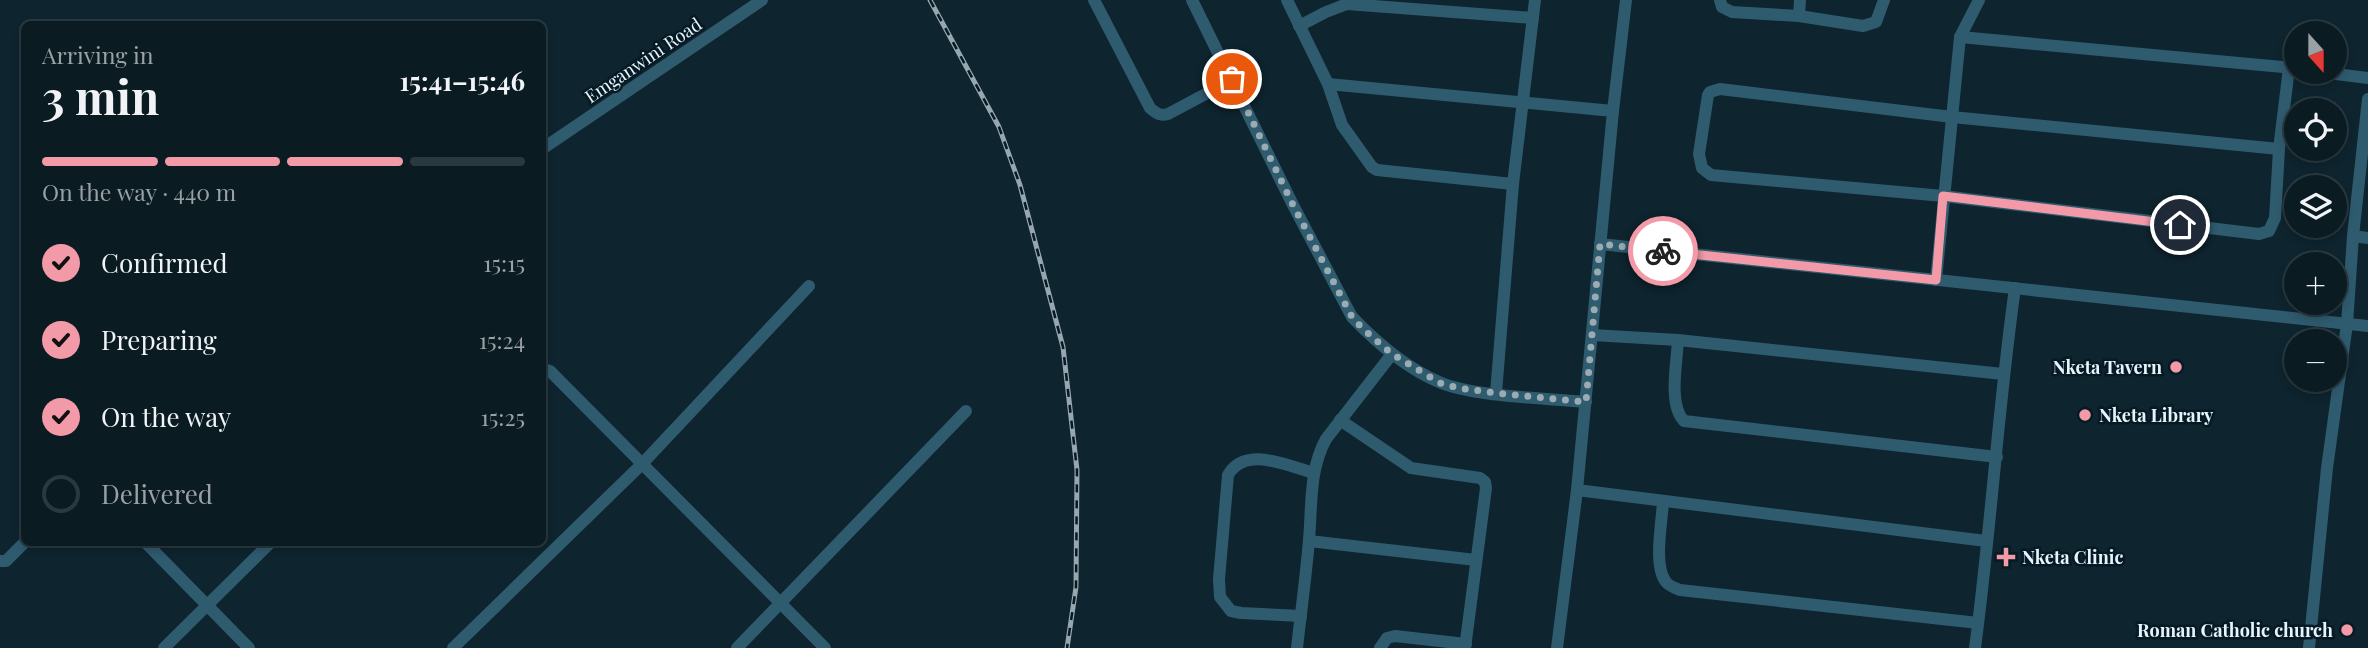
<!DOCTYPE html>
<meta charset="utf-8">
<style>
:root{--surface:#0a1b22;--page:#13242a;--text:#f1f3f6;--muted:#99a1a5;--line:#2a3940;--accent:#f39aa8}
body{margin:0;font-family:"Playfair Display",serif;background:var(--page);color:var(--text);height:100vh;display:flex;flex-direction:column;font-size:26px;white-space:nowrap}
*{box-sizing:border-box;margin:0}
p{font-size:23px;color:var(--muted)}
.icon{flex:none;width:38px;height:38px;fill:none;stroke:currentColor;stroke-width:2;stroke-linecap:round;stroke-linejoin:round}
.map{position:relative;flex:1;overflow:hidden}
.side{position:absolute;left:21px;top:21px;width:525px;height:525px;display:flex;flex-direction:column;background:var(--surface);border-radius:10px;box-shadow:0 4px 10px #0003,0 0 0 2px var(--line)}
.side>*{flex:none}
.needle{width:46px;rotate:159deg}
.fabs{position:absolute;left:2284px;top:21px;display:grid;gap:14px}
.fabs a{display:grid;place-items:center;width:63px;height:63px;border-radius:50%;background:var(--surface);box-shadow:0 4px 10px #0003,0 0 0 2px var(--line);font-size:35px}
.pin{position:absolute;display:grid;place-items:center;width:60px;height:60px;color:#fff;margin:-30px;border:4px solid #fff;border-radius:50%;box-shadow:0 2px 7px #0007}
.courier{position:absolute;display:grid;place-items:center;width:70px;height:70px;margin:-35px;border:5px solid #f39aa8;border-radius:50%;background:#fff;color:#222;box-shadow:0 2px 9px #0007}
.summary em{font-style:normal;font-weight:700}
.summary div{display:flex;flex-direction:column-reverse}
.summary{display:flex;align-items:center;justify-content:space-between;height:119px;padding:0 21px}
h1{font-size:46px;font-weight:700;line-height:52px}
.bar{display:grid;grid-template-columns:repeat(4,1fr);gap:10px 7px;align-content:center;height:84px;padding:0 21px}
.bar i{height:9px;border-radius:5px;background:var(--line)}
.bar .selected{background:var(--accent)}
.bar p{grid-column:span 4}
ol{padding:0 21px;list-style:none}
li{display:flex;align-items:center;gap:21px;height:77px}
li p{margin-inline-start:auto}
li .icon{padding:7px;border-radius:50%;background:var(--accent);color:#111;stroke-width:4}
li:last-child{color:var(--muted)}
li i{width:38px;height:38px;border:4px solid var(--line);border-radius:50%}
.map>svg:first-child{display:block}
</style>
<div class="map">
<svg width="2368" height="648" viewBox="0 0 2368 648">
<rect width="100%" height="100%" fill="#0e242e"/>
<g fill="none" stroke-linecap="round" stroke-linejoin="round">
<g stroke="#2f5b6f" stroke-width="12">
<path d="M1094,0L1150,108C1157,114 1160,116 1168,114L1232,80"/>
<path d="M1192,0L1293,205L1352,317C1377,343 1406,368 1439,382C1474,397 1546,398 1586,402"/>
<path d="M1287,0L1328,84L1342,125L1372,167L1377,170L1513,184"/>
<path d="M1720,0L1722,7L1732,12L1799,16L1863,26L1876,22L1884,0"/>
<path d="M1799,16L1800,0"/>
<path d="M1299,26L1326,12L1347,4L1533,18"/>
<path d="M1960,37L2294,68"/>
<path d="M2320,72L2368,78"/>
<path d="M1328,84L1613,111"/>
<path d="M542,149L762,0"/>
<path d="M2279,149L1952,117L1720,89L1710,92L1708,95L1699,154L1702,168L1711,175L1943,196L2259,234L2269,231L2275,218L2279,149L2289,68"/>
<path d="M2353,236L2368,238"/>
<path d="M1600,244L2368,326"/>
<path d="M1936,280L1960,37L1979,0"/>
<path d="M1592,335L1678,340L2003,374"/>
<path d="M1678,340C1677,362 1668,405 1684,421L1997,457"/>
<path d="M542,368L550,371L825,648"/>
<path d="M1496,393L1513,184L1535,0"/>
<path d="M1340,420L1411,468L1480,478L1485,482L1486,488L1465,648"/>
<path d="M1577,490L1986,541"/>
<path d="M1663,502C1662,522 1653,566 1666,582C1669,586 1675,588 1680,590L1978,623"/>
<path d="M1309,541L1476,560"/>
<path d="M145,542L249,648"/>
<path d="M0,561H6L25,542"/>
<path d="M1301,616L1241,613L1231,611L1220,597L1219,579L1228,475C1246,445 1287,466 1314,473"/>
<path d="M164,648L271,542"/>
<path d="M453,648L642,464L809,286"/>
<path d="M737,648L966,411"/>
<path d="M1297,648C1301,612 1306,576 1309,540C1312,505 1309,470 1326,439L1392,354"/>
<path d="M1380,648L1387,638L1395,636L1466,644"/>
<path d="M1557,648L1577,490L1613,111L1626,0"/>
<path d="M1975,648C1991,528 1998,408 2015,288"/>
<path d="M2309,648L2327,468L2347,324L2353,236L2368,99"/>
</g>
<g stroke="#96a7af" stroke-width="5">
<path id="rail" d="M930,0L999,127L1020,185L1063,347L1077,470L1076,587L1067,648"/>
</g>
<use href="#rail" stroke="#051a24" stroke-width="2.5" stroke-dasharray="8" stroke-linecap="butt"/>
</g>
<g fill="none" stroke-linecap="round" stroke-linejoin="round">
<path stroke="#9babb3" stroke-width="7" stroke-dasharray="0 12.6" d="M1232,79L1293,205L1352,317L1362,328L1392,354L1440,383L1458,388L1496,393L1586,402L1600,244L1663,251"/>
<path stroke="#f39aa8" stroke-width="9" d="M1663,251L1936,280L1943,196L2180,225"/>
</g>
<g fill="#f39aa8" stroke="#051a24" stroke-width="2.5">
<circle cx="2176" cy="367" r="7"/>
<circle cx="2085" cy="415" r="7"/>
<path d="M2002.5 546.5h7v7h7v7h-7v7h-7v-7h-7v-7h7z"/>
<circle cx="2347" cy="630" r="7"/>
</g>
<g text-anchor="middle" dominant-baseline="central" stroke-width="5" stroke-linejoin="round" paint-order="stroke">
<g font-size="18" fill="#e7f4fb" stroke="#051a24">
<text transform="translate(643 60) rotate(-34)">Emganwini Road</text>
</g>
<g font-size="18" font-weight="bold" fill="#e7f4fb" stroke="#051a24" text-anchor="end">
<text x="2162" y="367">Nketa Tavern</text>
<text x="2099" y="415" text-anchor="start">Nketa Library</text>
<text x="2022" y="557" text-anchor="start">Nketa Clinic</text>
<text x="2333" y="630">Roman Catholic church</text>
</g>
</g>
</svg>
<div class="fabs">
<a><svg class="needle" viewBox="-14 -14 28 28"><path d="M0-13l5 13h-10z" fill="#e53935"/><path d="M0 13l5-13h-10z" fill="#99a1a5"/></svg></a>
<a><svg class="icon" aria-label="locate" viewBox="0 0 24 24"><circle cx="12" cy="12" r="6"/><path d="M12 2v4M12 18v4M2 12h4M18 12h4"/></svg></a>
<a><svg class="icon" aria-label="layers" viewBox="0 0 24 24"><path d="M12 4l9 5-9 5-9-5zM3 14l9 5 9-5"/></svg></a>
<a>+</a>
<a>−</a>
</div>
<div class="pin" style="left:1232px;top:79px;background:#ea580c"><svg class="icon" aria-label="bag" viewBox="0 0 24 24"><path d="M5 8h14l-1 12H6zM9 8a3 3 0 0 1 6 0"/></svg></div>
<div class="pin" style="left:2180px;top:225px;background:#1f2937"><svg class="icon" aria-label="home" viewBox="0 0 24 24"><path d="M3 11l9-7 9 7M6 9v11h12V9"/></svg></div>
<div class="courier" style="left:1663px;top:251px"><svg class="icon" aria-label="bike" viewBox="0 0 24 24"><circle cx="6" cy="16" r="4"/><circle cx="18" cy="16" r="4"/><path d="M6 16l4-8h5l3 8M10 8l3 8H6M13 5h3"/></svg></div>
<section class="side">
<div class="summary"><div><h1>3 min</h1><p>Arriving in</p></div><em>15:41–15:46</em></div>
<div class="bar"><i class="selected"></i><i class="selected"></i><i class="selected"></i><i></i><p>On the way · 440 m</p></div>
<ol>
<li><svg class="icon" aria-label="check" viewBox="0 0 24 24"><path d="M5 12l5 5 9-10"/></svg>Confirmed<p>15:15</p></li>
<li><svg class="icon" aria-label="check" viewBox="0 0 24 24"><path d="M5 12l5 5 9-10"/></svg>Preparing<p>15:24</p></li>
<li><svg class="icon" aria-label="check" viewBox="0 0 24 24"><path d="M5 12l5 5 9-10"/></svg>On the way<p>15:25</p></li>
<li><i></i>Delivered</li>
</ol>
</section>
</div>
